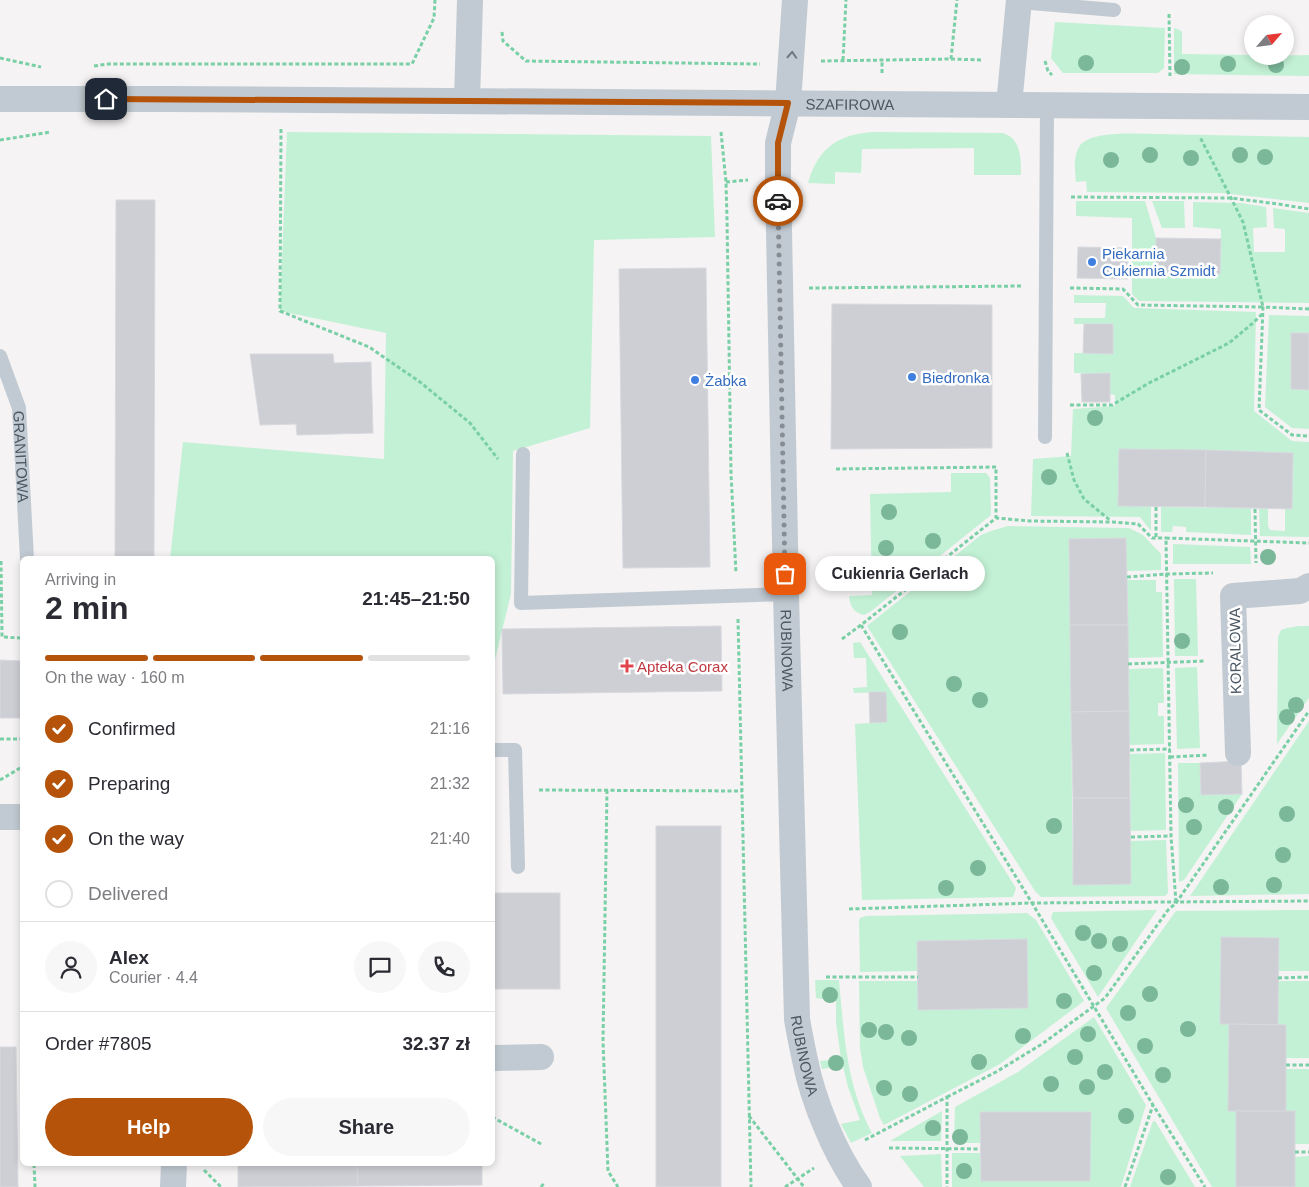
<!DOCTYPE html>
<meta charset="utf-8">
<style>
:root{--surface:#fff;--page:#f7f7f7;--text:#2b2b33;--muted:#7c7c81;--line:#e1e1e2;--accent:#b45309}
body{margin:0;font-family:Arial,sans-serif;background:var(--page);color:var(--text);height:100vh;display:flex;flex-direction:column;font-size:19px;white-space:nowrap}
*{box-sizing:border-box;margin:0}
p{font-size:16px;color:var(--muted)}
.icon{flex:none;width:28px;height:28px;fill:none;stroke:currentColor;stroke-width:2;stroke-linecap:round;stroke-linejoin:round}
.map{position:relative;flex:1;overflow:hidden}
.side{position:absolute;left:20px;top:556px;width:475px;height:610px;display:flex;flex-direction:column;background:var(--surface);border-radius:8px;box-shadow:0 2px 8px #0003}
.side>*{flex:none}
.needle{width:32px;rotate:62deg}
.fabs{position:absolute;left:1244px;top:15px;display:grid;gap:10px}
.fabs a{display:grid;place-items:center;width:50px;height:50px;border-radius:50%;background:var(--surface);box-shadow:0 2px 8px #0003;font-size:25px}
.pin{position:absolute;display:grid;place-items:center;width:42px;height:42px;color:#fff;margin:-21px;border-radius:10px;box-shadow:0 2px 8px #0006}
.courier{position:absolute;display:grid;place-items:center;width:50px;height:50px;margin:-25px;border:4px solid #b45309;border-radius:50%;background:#fff;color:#222;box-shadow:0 1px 6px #0007}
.bubble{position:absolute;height:35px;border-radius:18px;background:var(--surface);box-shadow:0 2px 8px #0003;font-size:16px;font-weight:800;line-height:35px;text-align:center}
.headline em{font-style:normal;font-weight:800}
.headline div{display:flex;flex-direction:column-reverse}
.headline{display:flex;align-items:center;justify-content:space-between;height:85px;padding:0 25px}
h1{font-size:32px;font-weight:800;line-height:38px}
.bar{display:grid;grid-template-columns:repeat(4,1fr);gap:8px 5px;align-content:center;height:60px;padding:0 25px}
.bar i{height:6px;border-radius:4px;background:var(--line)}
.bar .on{background:var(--accent)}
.bar p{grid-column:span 4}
.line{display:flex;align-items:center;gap:12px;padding:0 25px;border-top:1px solid var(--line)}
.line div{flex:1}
.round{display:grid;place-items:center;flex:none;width:52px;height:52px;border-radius:26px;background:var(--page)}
ol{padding:0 25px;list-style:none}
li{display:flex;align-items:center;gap:15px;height:55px}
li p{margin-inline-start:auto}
li .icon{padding:5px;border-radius:50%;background:var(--accent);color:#fff;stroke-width:4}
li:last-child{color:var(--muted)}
li i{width:28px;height:28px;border:2px solid var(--line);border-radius:50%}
.action{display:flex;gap:10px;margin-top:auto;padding:10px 25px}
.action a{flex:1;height:58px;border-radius:30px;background:var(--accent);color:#fff;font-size:20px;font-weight:800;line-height:58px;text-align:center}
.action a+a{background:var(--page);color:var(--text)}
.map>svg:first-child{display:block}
</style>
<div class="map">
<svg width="1309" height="1187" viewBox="0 0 1309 1187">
<rect width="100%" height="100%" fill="#f5f3f3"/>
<g fill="#c3f1d5">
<path d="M1055,22L1165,28L1164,68L1158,73H1063L1051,58Z"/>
<path d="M1174,28L1180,30L1182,32V54L1252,55V56L1309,55V76L1174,74Z"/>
<path d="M287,132L711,136L715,237L594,240L590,428L513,451L511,594L493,668L492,559H170L183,442L384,459L386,333L280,311Z"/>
<path d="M877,132L1002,133C1021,138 1021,158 1021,175H974V148L862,149L861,173L835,172V184L808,183C818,147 840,133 877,132Z"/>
<path d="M1155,134L1309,137V203L1222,193L1087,192L1086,181L1076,182C1075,170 1073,157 1079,147C1089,130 1137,134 1155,134Z"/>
<path d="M1076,201H1145L1156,238L1155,273L1220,274L1221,229L1193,227V202L1241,203L1266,207L1267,227L1253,228L1254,252H1285V229L1274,228L1273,208L1309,213V303L1139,301L1132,294V218L1076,216Z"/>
<path d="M1152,201H1184L1185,228H1162Z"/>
<path d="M1074,295L1123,296L1134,308L1256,312L1254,411L1292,441L1309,442V537L1260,536L1259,509H1268V526L1270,530L1285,531V509H1292L1293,453L1120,449L1118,505L1151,507V531L1140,517L1031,516L1033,459L1071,456L1073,409L1115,406V395L1110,394L1109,374L1074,373V353L1113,354L1112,324H1074V318H1105L1106,303H1074Z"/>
<path d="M1269,315L1309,316V333L1291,389L1309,390V429L1292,428L1265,407Z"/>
<path d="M951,473H986L990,478L991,515L870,612L864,615C854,613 850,606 849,596L872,595L870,494L951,492Z"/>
<path d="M1161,507L1251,508V535L1186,532V527L1173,526L1172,532H1161Z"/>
<path d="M1008,526L1129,528L1143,535L1161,554V570L1127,571L1126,538L1069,539L1073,884H1131V841L1166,840L1168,893L1165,896L1041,897L1035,891L867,626L981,535L991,531Z"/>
<path d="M1173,544L1250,547L1251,564H1173Z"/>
<path d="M1174,579H1196L1198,656H1175Z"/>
<path d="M1127,580H1156V592H1162L1163,657L1128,658Z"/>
<path d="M1299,626H1309V698L1277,744L1278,637L1281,630L1287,628Z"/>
<path d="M860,642L1016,888L1013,897L862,900L855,724L886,722V692L854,693L853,688L867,687L866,658H854L853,643Z"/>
<path d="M1197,667L1200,748L1177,749L1175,668Z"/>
<path d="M1163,668L1164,703H1158V716H1164V744L1129,745L1128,669Z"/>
<path d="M1309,721V894L1190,896Z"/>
<path d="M1165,753L1166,830L1131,831L1130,754Z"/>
<path d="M1178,763H1200L1201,795L1242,794L1184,880L1179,882Z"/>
<path d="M1157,910L1098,997L1051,918L1053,912Z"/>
<path d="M1309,910V971H1279L1278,938L1220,1024H1229L1228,1111H1236V1187H1212L1106,1008L1176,911Z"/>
<path d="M1027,913L1036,920L1084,1001L1000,1064L884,1125L880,1118L863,1067L860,1048L859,981H918V1010L1027,1008V939L918,941V971L860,972L859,921L860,918L866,916Z"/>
<path d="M815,980H839C844,1033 846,1085 872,1133L851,1143L841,1124L860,1120L848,1087L843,1066L822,1069L820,1061L841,1059L836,1022V1001L816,998Z"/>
<path d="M1279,981H1309V1058H1286V1025H1278Z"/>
<path d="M1094,1017L1146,1105L1121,1187H952V1153H980L981,1181H1090V1112H981L980,1143H954L955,1107L1018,1072Z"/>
<path d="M1286,1069H1309V1144H1295L1286,1112Z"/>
<path d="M942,1111L941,1141H890Z"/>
<path d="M1153,1121H1155L1195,1187H1130Z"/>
<path d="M941,1154L942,1187H924L900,1156Z"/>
<path d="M1309,1156V1187H1295V1157Z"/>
</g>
<g fill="#cdcfd5" stroke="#d7d9de">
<path d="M116,200H155L154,559H115Z"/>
<path d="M1156,238L1221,239L1220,274L1155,273Z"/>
<path d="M1078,247L1128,248V279L1077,278Z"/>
<path d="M706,268L710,567L623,568L619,269Z"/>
<path d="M832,304L992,305V448L831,449Z"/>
<path d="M1084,324H1113V354L1083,353Z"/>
<path d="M1291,333H1309V390L1291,389Z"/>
<path d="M250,354H333L334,363L371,362L373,433L297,435L296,424L260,425Z"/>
<path d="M1110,373V402H1082L1081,374Z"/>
<path d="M1119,449L1206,450L1205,507L1118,506Z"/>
<path d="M1206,450L1293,453L1292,509L1205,507Z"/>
<path d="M1126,538L1128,625H1070L1069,539Z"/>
<path d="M1070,625H1128L1129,711L1071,712Z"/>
<path d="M721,626L722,691L503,694L502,629Z"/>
<path d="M0,660L22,661V718H0Z"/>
<path d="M869,692H886L887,722L870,723Z"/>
<path d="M1129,711L1130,798H1073L1071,712Z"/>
<path d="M1241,761L1242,794L1201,795L1200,763Z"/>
<path d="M1073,798H1130L1131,884L1073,885Z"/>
<rect x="656" y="826" width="65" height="361"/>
<rect x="492" y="893" width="68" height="96"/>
<path d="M1221,937L1279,938L1278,1025L1220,1024Z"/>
<path d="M1027,939L1028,1008L918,1010L917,941Z"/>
<path d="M1229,1024L1286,1025V1112L1228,1111Z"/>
<path d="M0,1047H16L18,1187H0Z"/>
<rect x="1236" y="1111" width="59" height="76"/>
<path d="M980,1112H1091L1090,1181H981Z"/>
<path d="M238,1164H357L358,1186L238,1187Z"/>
<path d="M357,1164H482V1185L358,1186Z"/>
</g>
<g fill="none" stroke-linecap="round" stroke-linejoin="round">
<g stroke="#7ad0a6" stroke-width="3" stroke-dasharray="4 2.5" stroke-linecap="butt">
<path d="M1169,14L1170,76"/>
<path d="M502,32L503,41L526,61L760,64"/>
<path d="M0,58L41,67"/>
<path d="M951,59L983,60"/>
<path d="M843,60L846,0"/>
<path d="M821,61L951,59L957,0"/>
<path d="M1045,61L1048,71L1052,75"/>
<path d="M94,66L108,64H412L434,18L435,0"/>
<path d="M882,73V61"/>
<path d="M281,129L280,311L369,347L420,382L470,423L498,459"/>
<path d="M721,132L726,182L727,219L731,473L736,573"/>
<path d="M0,140L51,132"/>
<path d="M726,182L748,180"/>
<path d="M1071,197L1231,198L1278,204L1309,209"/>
<path d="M809,288L1023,286"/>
<path d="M1070,288L1123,289L1138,305L1263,307L1243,222L1231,198L1200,137"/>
<path d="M1309,309L1263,307L1259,410L1292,435L1309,436"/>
<path d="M1070,405H1112L1149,383L1229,343L1253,323L1262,314"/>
<path d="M1067,453L1074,480L1084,499L1111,521"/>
<path d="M836,469L996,467V518"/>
<path d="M1156,507V538"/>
<path d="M1255,509L1256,563"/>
<path d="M1,561L2,637L22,638"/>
<path d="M1127,577L1167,574L1213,573"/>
<path d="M738,619L751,1187"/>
<path d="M861,625L1032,903L1309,901"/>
<path d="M842,639L861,625L996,518L1030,521L1112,522L1138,524L1152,538H1166"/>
<path d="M1128,664L1204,661"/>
<path d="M0,739H22"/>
<path d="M1130,750L1170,749"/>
<path d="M1170,757L1209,755"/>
<path d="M0,780L22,767"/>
<path d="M539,790L742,791"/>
<path d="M607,790L603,1041L608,1171L618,1187"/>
<path d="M1131,837L1171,836"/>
<path d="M1176,902L1171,836L1166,538L1309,543"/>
<path d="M849,909L1032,903L1153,1105L1205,1187"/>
<path d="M826,977H918"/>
<path d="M1278,978L1309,977"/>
<path d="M1286,1065H1309"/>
<path d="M947,1097L996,1072L1042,1044L1105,998L1168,910L1176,903L1309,711"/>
<path d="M749,1116L804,1187"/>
<path d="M492,1117L543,1145"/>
<path d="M865,1140L947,1097V1187"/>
<path d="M889,1148L980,1149"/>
<path d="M1295,1152H1309"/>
<path d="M34,1164L35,1187"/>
<path d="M204,1170L221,1187"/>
<path d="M541,1187L545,1182"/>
<path d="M785,1187L814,1168"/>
<path d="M1125,1187L1153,1105"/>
</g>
<g stroke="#c1cad2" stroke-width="14">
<path d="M1019,2L1114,10"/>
<path id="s1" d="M0,356L19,408L27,559"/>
<path d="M1045,437L1047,105"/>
<path d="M523,454L521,603L786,594"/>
<path d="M492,750H515L518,867"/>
</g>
<g stroke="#c1cad2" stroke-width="26">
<path id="s2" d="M795,0L788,103L778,143V178L786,594L797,1019C799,1032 802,1046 805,1060C813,1101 835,1154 859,1187"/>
<path id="s3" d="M0,99H170L1309,107"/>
<path d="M467,101L470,0"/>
<path d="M1009,105L1019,0"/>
<path d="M1238,753L1233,596L1300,591L1309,586"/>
<path d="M0,817H22"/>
<path d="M492,1058L541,1057"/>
<path d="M173,1187L174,1164"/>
</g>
</g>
<g fill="#7bb799">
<circle cx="1086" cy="63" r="8"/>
<circle cx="1228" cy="64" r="8"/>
<circle cx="1276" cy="65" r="8"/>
<circle cx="1182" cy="67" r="8"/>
<circle cx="1150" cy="155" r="8"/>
<circle cx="1240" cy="155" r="8"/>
<circle cx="1265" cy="157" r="8"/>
<circle cx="1191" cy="158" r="8"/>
<circle cx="1111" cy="160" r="8"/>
<circle cx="1095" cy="418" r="8"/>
<circle cx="1049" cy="477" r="8"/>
<circle cx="889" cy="512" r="8"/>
<circle cx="933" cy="541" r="8"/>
<circle cx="886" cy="548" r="8"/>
<circle cx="1268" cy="557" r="8"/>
<circle cx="900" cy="632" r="8"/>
<circle cx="1182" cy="641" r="8"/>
<circle cx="954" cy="684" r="8"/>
<circle cx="980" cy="700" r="8"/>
<circle cx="1296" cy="705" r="8"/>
<circle cx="1287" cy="717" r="8"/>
<circle cx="1186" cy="805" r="8"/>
<circle cx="1226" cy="807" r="8"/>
<circle cx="1287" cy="814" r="8"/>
<circle cx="1054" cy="826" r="8"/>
<circle cx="1194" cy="827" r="8"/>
<circle cx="1283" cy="855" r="8"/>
<circle cx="978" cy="868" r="8"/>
<circle cx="1274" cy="885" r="8"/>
<circle cx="1221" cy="887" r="8"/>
<circle cx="946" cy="888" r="8"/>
<circle cx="1083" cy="933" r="8"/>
<circle cx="1099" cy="941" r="8"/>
<circle cx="1120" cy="944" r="8"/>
<circle cx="1094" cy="973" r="8"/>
<circle cx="1150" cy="994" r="8"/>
<circle cx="830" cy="995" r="8"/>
<circle cx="1064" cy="1001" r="8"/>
<circle cx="1128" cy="1013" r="8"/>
<circle cx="1188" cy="1029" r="8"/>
<circle cx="869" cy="1030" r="8"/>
<circle cx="886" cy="1032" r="8"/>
<circle cx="1088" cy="1034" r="8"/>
<circle cx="1023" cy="1036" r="8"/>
<circle cx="909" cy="1038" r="8"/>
<circle cx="1145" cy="1046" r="8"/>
<circle cx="1075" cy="1057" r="8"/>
<circle cx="979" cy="1062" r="8"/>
<circle cx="836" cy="1063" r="8"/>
<circle cx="1105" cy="1072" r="8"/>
<circle cx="1163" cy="1075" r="8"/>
<circle cx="1051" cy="1084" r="8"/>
<circle cx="1087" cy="1087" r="8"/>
<circle cx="884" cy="1088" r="8"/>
<circle cx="910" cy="1094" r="8"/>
<circle cx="1126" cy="1116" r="8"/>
<circle cx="933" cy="1128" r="8"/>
<circle cx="960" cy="1137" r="8"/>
<circle cx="964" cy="1171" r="8"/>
<circle cx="1168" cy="1177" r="8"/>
</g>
<defs><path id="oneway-chevron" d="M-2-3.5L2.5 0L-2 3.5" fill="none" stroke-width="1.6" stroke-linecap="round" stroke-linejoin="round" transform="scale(1.25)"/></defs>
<use stroke="#6e7983" href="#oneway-chevron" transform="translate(792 55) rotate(-87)"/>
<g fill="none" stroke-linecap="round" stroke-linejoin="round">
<path stroke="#868d94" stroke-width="5" stroke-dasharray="0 9" d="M778,201L785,574"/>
<path stroke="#b45309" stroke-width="6" d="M106,99L788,103L778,143V201"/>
</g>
<g fill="#3f7fe0" stroke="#fff" stroke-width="2">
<circle cx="1092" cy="262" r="5"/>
<circle cx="912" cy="377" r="5"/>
<circle cx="695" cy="380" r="5"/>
</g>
<path fill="#e0444e" stroke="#fff" stroke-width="2" d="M624.5 658.5h5v5h5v5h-5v5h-5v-5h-5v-5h5z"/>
<g text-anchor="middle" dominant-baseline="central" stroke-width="5" stroke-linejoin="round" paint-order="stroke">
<g font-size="15" fill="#4a5661" stroke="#fff">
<text stroke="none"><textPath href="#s3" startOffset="850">SZAFIROWA</textPath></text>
<text stroke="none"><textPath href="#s1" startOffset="104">GRANITOWA</textPath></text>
<text stroke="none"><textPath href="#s2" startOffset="652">RUBINOWA</textPath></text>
<text transform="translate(1235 651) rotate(-91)">KORALOWA</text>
<text stroke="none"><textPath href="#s2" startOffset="1058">RUBINOWA</textPath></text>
</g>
<g font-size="15" fill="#366cbe" stroke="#fff" text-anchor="start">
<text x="1102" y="253">Piekarnia<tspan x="1102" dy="17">Cukiernia Szmidt</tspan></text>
<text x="922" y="377">Biedronka</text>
<text x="705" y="380">Żabka</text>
</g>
<g font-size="15" fill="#be3a42" stroke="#fff" text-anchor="start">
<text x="637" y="666">Apteka Corax</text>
</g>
</g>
</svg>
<div class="fabs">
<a><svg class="needle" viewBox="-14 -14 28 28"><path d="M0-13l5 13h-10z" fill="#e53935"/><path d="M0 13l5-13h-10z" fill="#7c7c81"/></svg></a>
</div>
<div class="pin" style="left:785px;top:574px;background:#ea580c"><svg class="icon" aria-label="bag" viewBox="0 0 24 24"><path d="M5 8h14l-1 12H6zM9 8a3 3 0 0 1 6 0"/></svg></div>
<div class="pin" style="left:106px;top:99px;background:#1f2937"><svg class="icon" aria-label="home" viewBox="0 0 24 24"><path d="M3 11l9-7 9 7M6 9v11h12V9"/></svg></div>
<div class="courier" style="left:778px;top:201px"><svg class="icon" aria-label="car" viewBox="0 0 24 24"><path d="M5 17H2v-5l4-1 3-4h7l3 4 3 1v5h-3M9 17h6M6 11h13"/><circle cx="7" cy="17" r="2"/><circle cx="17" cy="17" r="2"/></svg></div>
<div class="bubble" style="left:815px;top:556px;width:170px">Cukienria Gerlach</div>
<section class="side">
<div class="headline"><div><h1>2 min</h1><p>Arriving in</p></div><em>21:45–21:50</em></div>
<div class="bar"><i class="on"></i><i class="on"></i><i class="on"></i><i></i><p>On the way · 160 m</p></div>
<ol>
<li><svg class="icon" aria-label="check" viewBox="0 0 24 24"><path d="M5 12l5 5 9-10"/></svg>Confirmed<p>21:16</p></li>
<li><svg class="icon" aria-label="check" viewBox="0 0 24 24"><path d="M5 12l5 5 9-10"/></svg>Preparing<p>21:32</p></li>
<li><svg class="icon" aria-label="check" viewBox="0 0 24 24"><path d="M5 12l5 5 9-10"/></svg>On the way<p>21:40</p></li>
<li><i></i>Delivered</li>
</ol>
<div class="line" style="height:90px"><a class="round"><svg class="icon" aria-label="person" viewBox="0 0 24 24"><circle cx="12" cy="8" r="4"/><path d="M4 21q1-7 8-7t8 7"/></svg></a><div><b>Alex</b><p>Courier · 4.4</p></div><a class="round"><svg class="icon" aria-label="chat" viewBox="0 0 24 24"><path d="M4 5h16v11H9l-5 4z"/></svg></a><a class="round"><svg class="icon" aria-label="phone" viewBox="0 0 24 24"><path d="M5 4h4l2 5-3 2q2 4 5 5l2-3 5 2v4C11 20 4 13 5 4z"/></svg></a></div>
<div class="line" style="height:65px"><div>Order #7805</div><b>32.37 zł</b></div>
<div class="action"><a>Help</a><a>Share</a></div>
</section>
</div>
